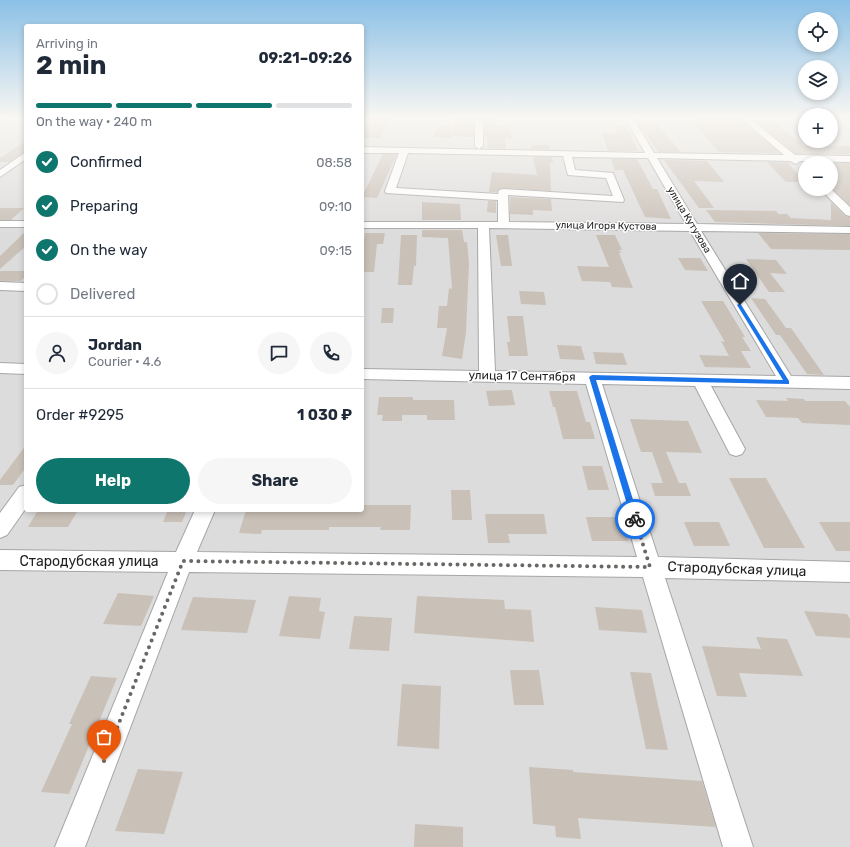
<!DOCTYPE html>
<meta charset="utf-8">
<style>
:root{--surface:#fff;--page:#f6f6f7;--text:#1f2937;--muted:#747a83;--line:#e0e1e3;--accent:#0f766e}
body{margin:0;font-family:Rubik,sans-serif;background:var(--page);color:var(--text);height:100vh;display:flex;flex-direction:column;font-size:15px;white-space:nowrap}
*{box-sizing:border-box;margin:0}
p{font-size:13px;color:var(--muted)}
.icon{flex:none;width:22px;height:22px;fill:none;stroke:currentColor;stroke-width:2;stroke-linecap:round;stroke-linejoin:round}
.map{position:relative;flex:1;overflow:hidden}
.panel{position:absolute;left:24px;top:24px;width:340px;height:488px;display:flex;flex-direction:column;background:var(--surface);border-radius:4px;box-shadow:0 2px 6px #0003}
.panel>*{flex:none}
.buttons{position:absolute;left:798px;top:12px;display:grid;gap:8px}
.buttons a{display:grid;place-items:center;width:40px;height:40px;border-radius:50%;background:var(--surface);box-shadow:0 2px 6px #0003;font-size:20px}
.pin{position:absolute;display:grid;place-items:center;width:34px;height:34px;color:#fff;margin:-41px -17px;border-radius:50% 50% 50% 0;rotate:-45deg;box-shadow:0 0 4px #0007}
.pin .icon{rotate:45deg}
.courier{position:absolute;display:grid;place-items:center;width:40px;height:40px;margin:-20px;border:3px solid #1a73e8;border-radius:50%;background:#fff;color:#222;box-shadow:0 1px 5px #0007}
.summary em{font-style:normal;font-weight:700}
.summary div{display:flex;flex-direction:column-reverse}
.summary{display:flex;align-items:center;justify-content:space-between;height:68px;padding:0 12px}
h1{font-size:26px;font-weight:700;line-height:30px}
.bar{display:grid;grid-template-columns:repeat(4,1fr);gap:6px 4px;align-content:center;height:48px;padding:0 12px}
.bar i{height:5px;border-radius:3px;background:var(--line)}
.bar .current{background:var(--accent)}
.bar p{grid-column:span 4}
.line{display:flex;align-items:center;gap:10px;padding:0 12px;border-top:1px solid var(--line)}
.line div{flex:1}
.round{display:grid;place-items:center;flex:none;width:42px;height:42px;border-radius:21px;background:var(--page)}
ol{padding:0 12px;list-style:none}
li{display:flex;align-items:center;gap:12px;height:44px}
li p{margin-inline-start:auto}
li .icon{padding:4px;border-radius:50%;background:var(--accent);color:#fff;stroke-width:4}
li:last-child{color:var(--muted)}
li i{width:22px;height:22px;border:2px solid var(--line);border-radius:50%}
.primary-button{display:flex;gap:8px;margin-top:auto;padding:8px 12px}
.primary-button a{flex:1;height:46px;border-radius:24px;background:var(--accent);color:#fff;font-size:16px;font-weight:700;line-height:46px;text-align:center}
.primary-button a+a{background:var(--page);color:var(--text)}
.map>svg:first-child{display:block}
</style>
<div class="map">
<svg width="850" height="847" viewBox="0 0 850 847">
<rect width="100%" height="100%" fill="#f1ede5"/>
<path fill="#dddcdc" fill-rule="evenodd" d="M0,118H26V510H362V118H805V141H831V118H850V847H0ZM805,163H831V189H805Z"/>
<g fill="#c9c0b7">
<path d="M371,118H388L381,138H362Z"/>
<path d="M456,118L474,119V137L452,136Z"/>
<path d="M484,119L495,120V125H510L512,138H505L506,149L488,148L487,137H484Z"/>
<path d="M696,119L741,120L780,153L719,152L692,121H697Z"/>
<path d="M636,120H653L681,152H658Z"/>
<path d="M754,120H769L774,124H777L804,146H850V154H796Z"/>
<path d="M438,126H452L451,138L433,137Z"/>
<path d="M612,126H626L638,151H608L602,133H617Z"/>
<path d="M26,141V151L9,162H0V158Z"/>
<path d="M531,145H549L550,149H532Z"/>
<path d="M383,154H397L377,198L362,197Z"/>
<path d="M533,157H552L553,163H550L551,191L503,188L499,189L497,192H489L492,172L537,175Z"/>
<path d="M611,159H637L653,189H657L671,219L645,217L623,170H615Z"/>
<path d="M664,160L707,161L724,182L694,181L714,208H699Z"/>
<path d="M767,162L791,163H788L805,182H786Z"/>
<path d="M831,163H850V205L831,188Z"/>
<path d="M510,197L551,199L552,211L533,210V215L510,214Z"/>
<path d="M488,201H496V213L487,212Z"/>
<path d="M422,202L460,204L461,220H422Z"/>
<path d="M831,202L845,216L850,217V226L715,222L706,210L776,211L779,214H787L791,218L831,220Z"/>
<path d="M0,208H24L11,220H0Z"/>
<path d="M422,230H462L464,242H467L469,263L466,332L462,359L442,356L447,328H437L439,306H447L449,288L452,289L448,238L422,237Z"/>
<path d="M26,231V246L0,269V256Z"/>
<path d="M365,233H385L383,244H377L374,272H362V251Z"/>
<path d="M758,233L850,234V250L771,249Z"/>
<path d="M401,235H417L416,266H414L412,285H398Z"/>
<path d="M496,235H508L512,266H501Z"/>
<path d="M596,235H615L622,250H619L621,253H619L633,288L612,287L610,282L582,281L577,266L609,267Z"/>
<path d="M678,258H700L708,271L685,270Z"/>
<path d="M746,259L776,260L787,274L770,273L785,292H769Z"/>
<path d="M0,271H26V276L21,281H0Z"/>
<path d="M519,291L544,292L546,305L521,304Z"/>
<path d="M751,298L765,299L786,328H791L824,375L807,374L780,335H776Z"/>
<path d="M701,301H723L745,337H742L751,351H741L751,368L705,367L699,355L729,356L721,341L725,342Z"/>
<path d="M382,308H394L393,323H381Z"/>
<path d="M507,316H523L528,356H509L507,342H510Z"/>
<path d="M557,345L581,346L585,360L560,359Z"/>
<path d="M593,352L623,353L627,365L596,364Z"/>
<path d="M512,390L515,405L489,406L486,391Z"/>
<path d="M549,391H577L586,422H590L595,439H563L555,407H553Z"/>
<path d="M379,397H413V400H454L455,420H427V415H402V421H382L383,415H377Z"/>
<path d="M786,398L804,399L805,401H845L850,407V425L802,423L798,418L766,417L756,400L788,401Z"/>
<path d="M630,419L688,421L702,453L666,452L679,483H686L691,496H655L651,483H663L652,452H641Z"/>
<path d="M26,445V467L13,485H0V480Z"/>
<path d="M582,466H602L609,490H588Z"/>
<path d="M729,478H766L805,548H764Z"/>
<path d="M451,490H470L472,520H452Z"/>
<path d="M362,505H411L410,530H380L381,527H329V530H262L261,534L239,533L246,510H362Z"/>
<path d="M38,510H78L68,527H28Z"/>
<path d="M168,510H187L182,522H163Z"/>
<path d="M485,514H544L547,534H508L510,543H488Z"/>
<path d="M586,517H620L628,541H592Z"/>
<path d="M684,522H719L730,546H694Z"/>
<path d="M819,522H850V551H836Z"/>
<path d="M118,593L154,596L141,626L103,624Z"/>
<path d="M289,596L321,598L319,611L325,612L320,639L279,636Z"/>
<path d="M417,596L504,600L505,609L531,610L534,642L414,633Z"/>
<path d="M193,597L256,600L247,633L181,630Z"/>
<path d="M595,607L642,610L647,633L599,630Z"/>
<path d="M804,611L847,614L850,619V638L816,636Z"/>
<path d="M354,616L392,618L389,651L349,649Z"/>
<path d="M756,637L787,639L803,676L739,673L747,697L717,696L702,646L761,649Z"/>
<path d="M510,670H539L544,705H514Z"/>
<path d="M630,672L651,673L668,750L646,749Z"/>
<path d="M91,676L117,678L69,794L41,792L72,724H69Z"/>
<path d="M402,684L441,686L439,749L397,746Z"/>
<path d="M529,767L573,770V772L702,781L716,827L578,818L581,839L556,837L555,826L533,824Z"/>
<path d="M138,769L183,772L164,834L115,831Z"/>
<path d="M415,824L463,827V847H414Z"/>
</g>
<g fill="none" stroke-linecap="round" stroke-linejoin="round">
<g stroke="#a6a6a6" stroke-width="2">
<g id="minor">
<path d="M0,118H9L0,122Z"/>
<path d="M475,118H483V146L479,149L475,146Z"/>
<path d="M625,118H633L654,153L784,155L741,118H749L795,155L850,156V162L800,161L796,164L790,161L657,158L697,224L850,227V233L701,231L791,376L850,377V389L711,386L745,449L742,454L736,456L730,454L695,386L602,384L658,557L850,562V582L665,578L753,847H723L643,577L189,572L85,847H55L168,572L0,570V550L176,552L195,510H215L197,552L637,557L586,384L362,379V369L479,371L478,228H362V222H498V200L386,193L385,191L399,153H362V147L645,153ZM408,153L563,156L568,175L606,178L613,196L503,189L499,190L498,194L396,188ZM572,157L648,158L686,224L509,222L508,195L623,202L624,200L613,173L575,170ZM489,228L690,231L776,376L495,371Z"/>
<path d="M26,152V159L0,177V170Z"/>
<path d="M820,189H831L850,207V216L846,215Z"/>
<rect x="0" y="221" width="26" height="6"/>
<path d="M0,282L26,283V291L0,290Z"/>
<path d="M0,363L26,364V374L0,373Z"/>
<path d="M26,485V508L7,535L0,538V513L19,487Z"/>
</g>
</g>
<use href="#minor" fill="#fff" fill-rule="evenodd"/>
</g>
<linearGradient id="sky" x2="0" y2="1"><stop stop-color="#8bc0e6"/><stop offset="0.5" stop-color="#f9f7f3"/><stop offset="1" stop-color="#f9f7f3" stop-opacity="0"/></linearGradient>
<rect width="850" height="236" fill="url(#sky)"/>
<path fill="#1a73e8" d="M740,303L789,381V384L596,380L639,519L635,522L632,521L589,377L592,375L783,380L737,305Z"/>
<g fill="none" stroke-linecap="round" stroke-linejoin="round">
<path stroke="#686764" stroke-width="4" stroke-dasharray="0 7.2" d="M104,761L183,561L650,567L635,519"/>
</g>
<g text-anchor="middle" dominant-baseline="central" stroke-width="3" stroke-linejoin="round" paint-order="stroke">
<g font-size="10" fill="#1f1f1f" stroke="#fff">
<text transform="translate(689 220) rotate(59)">улица Кутузова</text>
<text transform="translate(606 226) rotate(1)">улица Игоря Кустова</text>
</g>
<g font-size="12" fill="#1f1f1f" stroke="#fff">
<text transform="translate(522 376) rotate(1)">улица 17 Сентября</text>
</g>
<g font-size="14" fill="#1f1f1f" stroke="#fff">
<text x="89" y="561">Стародубская улица</text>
<text transform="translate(737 569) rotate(2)">Стародубская улица</text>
</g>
</g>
</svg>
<div class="buttons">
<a><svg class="icon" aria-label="locate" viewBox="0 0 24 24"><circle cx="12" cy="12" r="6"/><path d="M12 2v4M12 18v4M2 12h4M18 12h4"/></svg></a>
<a><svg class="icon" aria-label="layers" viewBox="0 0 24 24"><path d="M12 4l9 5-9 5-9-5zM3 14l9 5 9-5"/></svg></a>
<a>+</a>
<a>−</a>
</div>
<div class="pin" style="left:104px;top:761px;background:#ea580c"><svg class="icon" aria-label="bag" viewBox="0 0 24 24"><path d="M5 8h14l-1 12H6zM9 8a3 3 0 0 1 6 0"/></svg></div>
<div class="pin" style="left:740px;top:305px;background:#1f2937"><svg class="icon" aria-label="home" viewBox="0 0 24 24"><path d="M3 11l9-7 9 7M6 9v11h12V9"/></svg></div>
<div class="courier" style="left:635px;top:519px"><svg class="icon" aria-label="bike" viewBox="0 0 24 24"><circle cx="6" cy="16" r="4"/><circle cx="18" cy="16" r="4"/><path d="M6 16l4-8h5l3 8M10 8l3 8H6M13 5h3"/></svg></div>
<section class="panel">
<div class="summary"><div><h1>2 min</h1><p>Arriving in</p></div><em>09:21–09:26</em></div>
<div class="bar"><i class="current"></i><i class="current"></i><i class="current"></i><i></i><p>On the way · 240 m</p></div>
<ol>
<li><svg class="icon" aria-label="check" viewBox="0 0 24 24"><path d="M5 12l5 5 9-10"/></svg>Confirmed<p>08:58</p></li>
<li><svg class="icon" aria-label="check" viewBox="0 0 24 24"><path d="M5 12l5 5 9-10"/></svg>Preparing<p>09:10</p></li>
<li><svg class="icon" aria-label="check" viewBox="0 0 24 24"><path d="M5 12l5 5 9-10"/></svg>On the way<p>09:15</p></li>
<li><i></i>Delivered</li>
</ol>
<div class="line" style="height:72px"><a class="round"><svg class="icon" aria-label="person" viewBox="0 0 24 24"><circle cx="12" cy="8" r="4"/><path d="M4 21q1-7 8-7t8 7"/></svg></a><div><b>Jordan</b><p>Courier · 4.6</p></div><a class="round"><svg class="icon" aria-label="chat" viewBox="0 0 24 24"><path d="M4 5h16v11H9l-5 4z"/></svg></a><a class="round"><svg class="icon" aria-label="phone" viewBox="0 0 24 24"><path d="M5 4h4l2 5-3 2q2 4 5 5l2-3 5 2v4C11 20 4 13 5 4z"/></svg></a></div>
<div class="line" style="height:52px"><div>Order #9295</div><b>1 030 ₽</b></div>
<div class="primary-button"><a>Help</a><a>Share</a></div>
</section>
</div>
